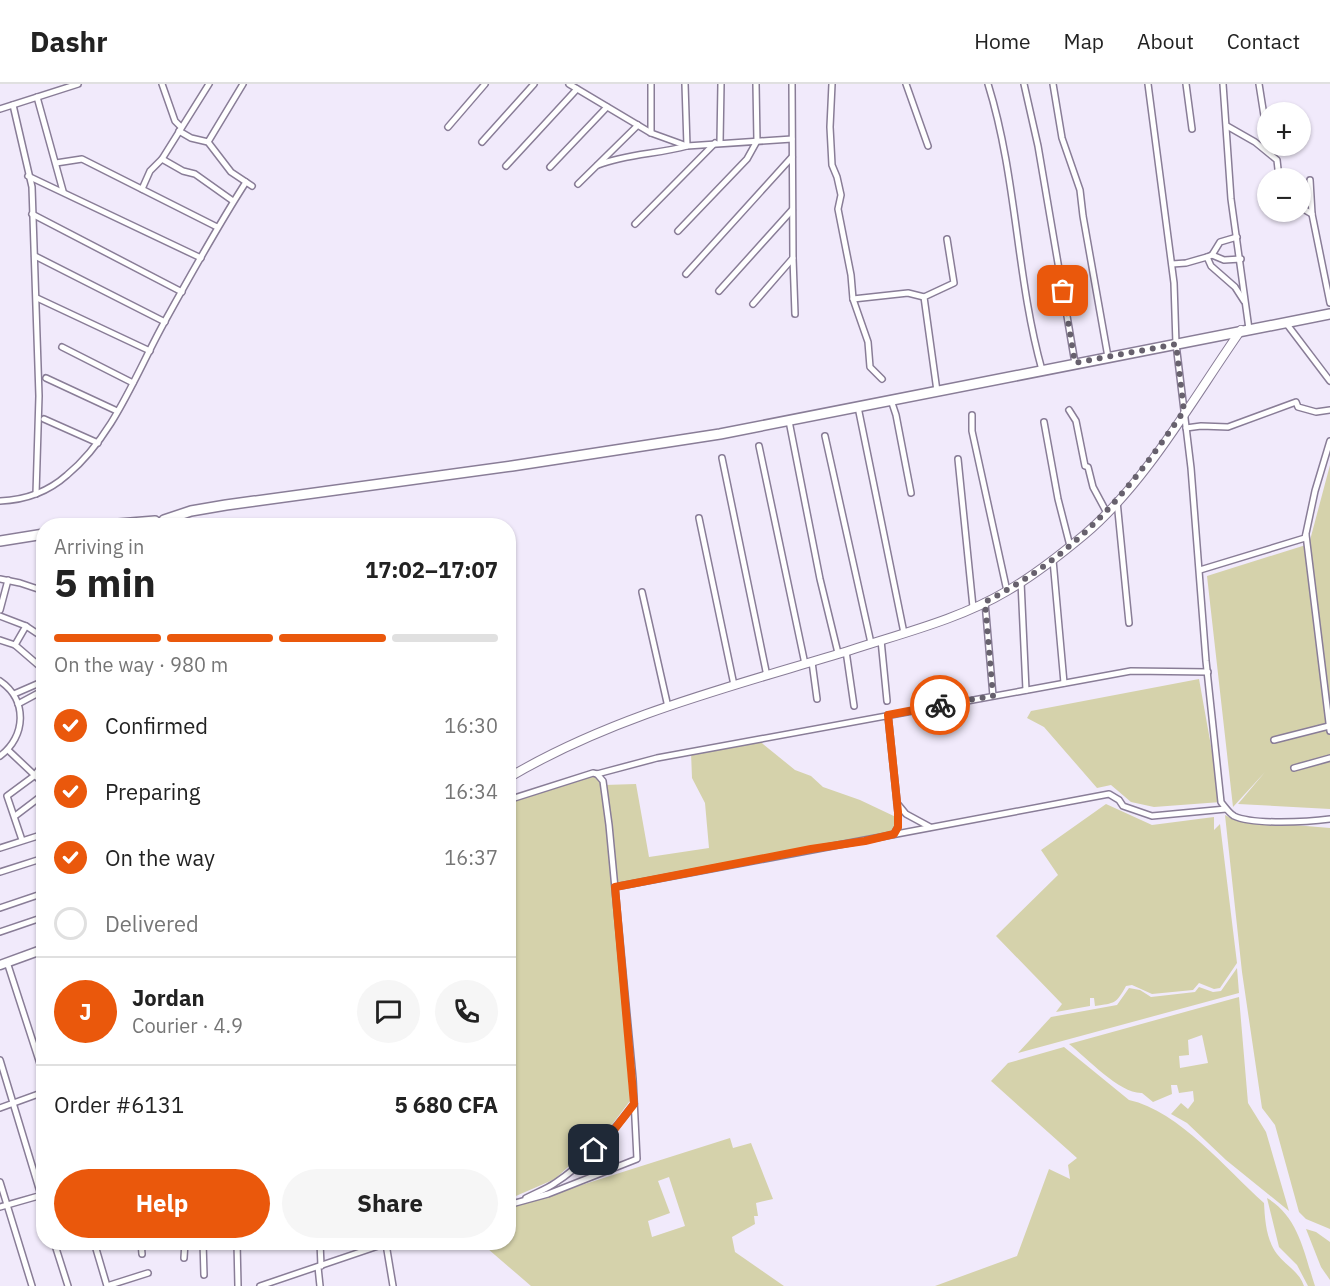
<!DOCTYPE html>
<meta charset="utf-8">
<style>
:root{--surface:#fff;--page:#f6f6f6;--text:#222;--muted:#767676;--line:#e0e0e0;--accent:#ea580c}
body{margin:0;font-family:"IBM Plex Sans",sans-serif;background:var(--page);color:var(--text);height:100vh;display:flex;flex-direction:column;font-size:22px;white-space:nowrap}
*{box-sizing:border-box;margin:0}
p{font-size:20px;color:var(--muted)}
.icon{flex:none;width:33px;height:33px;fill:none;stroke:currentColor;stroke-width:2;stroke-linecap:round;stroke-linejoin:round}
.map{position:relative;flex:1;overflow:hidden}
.sheet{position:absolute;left:36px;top:434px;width:480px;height:732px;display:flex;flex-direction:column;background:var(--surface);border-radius:24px;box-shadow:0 2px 4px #0004}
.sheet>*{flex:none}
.buttons{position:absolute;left:1257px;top:18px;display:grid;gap:12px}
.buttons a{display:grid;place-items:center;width:54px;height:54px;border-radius:50%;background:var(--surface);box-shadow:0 2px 4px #0004;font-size:30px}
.pin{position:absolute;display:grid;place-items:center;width:51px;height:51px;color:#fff;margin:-26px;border-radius:12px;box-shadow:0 3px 9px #0006}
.courier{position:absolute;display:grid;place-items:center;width:60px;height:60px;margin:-30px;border:4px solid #ea580c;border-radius:50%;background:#fff;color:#222;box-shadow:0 2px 8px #0007}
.headline em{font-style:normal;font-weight:700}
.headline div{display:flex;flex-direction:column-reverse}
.headline{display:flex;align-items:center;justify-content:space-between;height:102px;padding:0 18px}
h1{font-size:39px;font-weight:700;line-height:45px}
.bar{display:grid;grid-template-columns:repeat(4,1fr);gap:9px 6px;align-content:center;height:72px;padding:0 18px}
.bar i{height:8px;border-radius:4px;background:var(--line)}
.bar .selected{background:var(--accent)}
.bar p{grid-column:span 4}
.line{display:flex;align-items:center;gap:15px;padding:0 18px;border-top:2px solid var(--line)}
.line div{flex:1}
.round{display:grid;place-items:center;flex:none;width:63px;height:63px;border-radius:32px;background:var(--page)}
ol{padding:0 18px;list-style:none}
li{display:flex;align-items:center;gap:18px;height:66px}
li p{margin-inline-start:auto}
li .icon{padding:6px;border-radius:50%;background:var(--accent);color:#fff;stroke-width:4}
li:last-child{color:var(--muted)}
li i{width:33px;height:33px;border:3px solid var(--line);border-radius:50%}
.button{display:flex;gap:12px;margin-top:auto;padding:12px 18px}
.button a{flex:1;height:69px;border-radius:36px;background:var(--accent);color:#fff;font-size:24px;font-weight:700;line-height:69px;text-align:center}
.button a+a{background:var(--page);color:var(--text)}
header{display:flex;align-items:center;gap:36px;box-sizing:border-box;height:84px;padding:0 30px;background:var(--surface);border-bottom:2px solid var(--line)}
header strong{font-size:28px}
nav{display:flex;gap:33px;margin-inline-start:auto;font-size:21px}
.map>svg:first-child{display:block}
</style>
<header>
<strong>Dashr</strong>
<nav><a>Home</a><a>Map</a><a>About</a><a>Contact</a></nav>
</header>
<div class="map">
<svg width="1330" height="1202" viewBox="0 0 1330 1202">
<rect width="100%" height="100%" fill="#f1eafb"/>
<g fill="#d5d2ab" fill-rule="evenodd">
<path d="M1330,381V725L1238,720L1265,688L1233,723L1207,492L1309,460Z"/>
<path d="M1199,595L1221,718L1154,723L1131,718L1111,701L1097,704L1044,643L1027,634L1031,627Z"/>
<path d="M758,656L795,686L811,692L823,703L860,716L898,734L894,750L615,803L608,746L630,1017L607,1047L555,1095L509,1115L508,716L593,689L604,701L636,700L649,773L709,764L705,719L692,694L691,668Z"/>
<path d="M1106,720L1152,741L1214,733V746L1220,740L1237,879L1220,904L1214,905L1199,899L1193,906L1152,910L1132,901L1126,902C1116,920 1115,919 1095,922L1094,914H1090V922L1056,928L1062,920L996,852L1058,791L1041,766Z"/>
<path d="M1225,731L1235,736L1330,744V1145L1306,1135L1299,1128L1275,1041L1262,1024L1242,888Z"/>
<path d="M1237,884L1239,909L1018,969L1051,933L1117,921L1129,904L1140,906L1151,913L1195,908L1199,903L1213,908L1221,907Z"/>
<path d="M1239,913L1248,1019L1266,1048L1289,1127L1226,1076L1187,1039L1171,1030L1181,1019L1188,1025L1194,1017L1193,1007L1179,1009L1177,1001H1171L1172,1010L1153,1018L1142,1009C1120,1010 1087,974 1069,960ZM1202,951L1208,979L1180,984L1179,972L1189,971L1188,956Z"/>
<path d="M1064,963L1129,1016C1179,1027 1227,1086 1264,1119C1265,1136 1266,1155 1277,1170C1285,1181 1299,1187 1304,1202H935L1017,1172L1049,1085L1070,1095L1068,1081L1077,1074L991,997L1008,979Z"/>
<path d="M730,1054L733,1064L751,1059L773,1115L756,1119L758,1132H754L755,1140L732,1153L735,1168L784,1202H531L480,1158H508L509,1124ZM669,1093L685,1142L652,1153L648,1137L670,1129L658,1097Z"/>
<path d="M1267,1114C1299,1133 1304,1169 1315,1202H1308L1297,1181L1279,1163Z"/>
<path d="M1306,1145L1316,1148L1330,1158V1196L1321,1183Z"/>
</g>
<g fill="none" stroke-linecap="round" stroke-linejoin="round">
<g stroke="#897d97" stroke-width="8">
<g id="street">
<path d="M162,0L175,37L181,43"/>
<path d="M569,0L651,49L687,62L792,55"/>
<path d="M651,0V49"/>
<path d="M832,0L830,43L832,81L837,93L841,111L838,125L851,191L853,215L868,258L870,283L882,295"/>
<path d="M906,0L928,62"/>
<path d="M988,0C1017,93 1016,193 1042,286"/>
<path d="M1024,0L1038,62L1075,279"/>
<path d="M1053,0L1062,54L1080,106L1083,132L1108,273"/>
<path d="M1148,0L1174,199L1176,260L1191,384L1206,577L1221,718C1225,723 1229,729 1234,732C1253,741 1308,738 1330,735"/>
<path d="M1186,0L1192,45"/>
<path d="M1223,0L1231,115L1249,245"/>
<path d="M1259,0L1268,57"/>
<path d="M37,13L63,107"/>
<path d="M13,21L32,103L39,312L36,410"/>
<path d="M0,25L78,0"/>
<path d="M1227,42L1255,58L1277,76L1279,94"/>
<path d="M448,43L485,0"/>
<path d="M179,47L191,54L208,58L231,88L252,102"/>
<path d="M208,58L243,0"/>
<path d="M482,58L534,0"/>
<path d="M720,58L721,0"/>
<path d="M162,75L209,0"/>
<path d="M56,79L82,75L217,143"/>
<path d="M598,81C626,70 658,70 687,62L685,0"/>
<path d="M506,82L577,5"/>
<path d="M550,83L607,23"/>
<path d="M28,92L201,174"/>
<path d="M1310,96L1312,130L1330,219"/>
<path d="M578,100L638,41"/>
<path d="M142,105L150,87L162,75L183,87L195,90L233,117"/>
<path d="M1300,123L1312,130"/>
<path d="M32,130L182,208"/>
<path d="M635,140L715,59"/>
<path d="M678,147L747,75L757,57L756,0"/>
<path d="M1212,171L1220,158L1237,153"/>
<path d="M35,172L165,238"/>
<path d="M1207,173L1212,171L1224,176L1241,175"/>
<path d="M793,174L795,230"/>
<path d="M1172,180L1186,179L1207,173L1211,182L1235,203L1244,217"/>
<path d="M686,190L792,73"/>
<path d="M719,207L792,126"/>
<path d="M37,214L150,267"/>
<path d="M853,215L908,209L924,213"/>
<path d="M753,220L793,174L792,0"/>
<path d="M1286,239L1330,297"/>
<path d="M62,263L133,299"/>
<path d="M46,294L117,327"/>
<path d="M937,307L924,213L954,199L947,155"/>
<path d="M891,316L896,331L911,409"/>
<path d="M858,323L904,549"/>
<path d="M1069,326L1076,337L1085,382L1088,383L1093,403L1107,429"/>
<path d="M972,331V347L1007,507"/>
<path d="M44,335L98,359"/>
<path d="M789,337L820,495L838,569"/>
<path d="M1044,338L1058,415L1070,462"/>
<path d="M1186,344L1201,342L1228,343L1296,318L1298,323L1316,328L1330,326"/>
<path d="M825,352L871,559"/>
<path d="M759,362L805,580"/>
<path d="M722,374L767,592"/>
<path d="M958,375L973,523"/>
<path d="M0,417C25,416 48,408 67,391C114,352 136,289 165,237C191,190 217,143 246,98"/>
<path d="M1117,417L1129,539"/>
<path d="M699,434L734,601"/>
<path d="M1306,451L1330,647"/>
<path d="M1053,476L1064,599"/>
<path d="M1200,486L1305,454L1315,407L1330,357"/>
<path d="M0,495L20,499L44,507"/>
<path d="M1021,498L1026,606"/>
<path d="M642,508L668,623"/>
<path d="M985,518L993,612"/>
<path d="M0,526L8,496"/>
<path d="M0,532L26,542L44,554"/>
<path d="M0,556L15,561L44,586"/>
<path d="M881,556L887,617"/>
<path d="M15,561L26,542"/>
<path d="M846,567L854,622"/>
<path d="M812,578L817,615"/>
<path d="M0,597C28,616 26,653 0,672"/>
<path d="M14,610L44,597"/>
<path d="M18,620L44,606"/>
<path d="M888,631L898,728V743L894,750"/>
<path d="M1274,656L1329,642"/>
<path d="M8,666L44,700"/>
<path d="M1294,684L1330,674"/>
<path d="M508,716L593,689L597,690L657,674L1131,587L1208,588"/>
<path d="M897,719L906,730L930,743"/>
<path d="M15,732L44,710"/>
<path d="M22,756L7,712L34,692L44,679"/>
<path d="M0,764L44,750"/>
<path d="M0,788L44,774"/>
<path d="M615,803L1109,710L1119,716L1123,722L1152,732L1226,725"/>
<path d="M0,824L44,809"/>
<path d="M0,848L44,833"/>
<path d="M7,878L44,992"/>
<path d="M0,976L44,1121"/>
<path d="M0,1024L44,1008"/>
<path d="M0,1098L32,1202"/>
<path d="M526,1114C535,1109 547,1105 555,1099C586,1079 612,1049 634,1020"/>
<path d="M508,1121L548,1110L637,1075L633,995L609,741L603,697L597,690"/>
<path d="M0,1123L42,1111"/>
<path d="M54,1158L68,1202"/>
<path d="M94,1158L107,1202L148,1189"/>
<path d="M141,1158L142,1170"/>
<path d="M203,1158L204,1191"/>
<path d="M237,1158L238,1202"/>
<path d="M320,1158L321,1182"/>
<path d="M386,1160L393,1202"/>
<path d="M184,1174L185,1158"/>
<path d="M318,1183L320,1202"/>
<path d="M260,1202L390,1158"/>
</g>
</g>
<g stroke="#897d97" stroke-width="10">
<path id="secondary" d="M508,694C614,631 734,602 851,566C903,549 960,535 1007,507C1035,491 1060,471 1084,451C1146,399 1194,313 1241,246"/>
</g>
<g stroke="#897d97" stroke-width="11">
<path id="primary" d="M0,881L44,865"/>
</g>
<g stroke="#897d97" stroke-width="12">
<g id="highway">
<path d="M164,436L191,427L226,421L512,382L720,350L1330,230"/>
<path d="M106,441L155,437"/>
<path d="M0,457L44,450"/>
</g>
</g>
<use href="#street" stroke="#fff" stroke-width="5"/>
<use href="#secondary" stroke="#fff" stroke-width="8"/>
<use href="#primary" stroke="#fff" stroke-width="8"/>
<use href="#highway" stroke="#fff" stroke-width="9"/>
</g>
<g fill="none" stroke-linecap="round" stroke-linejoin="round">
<path stroke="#67616d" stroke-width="6" stroke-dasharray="0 10.8" d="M940,621L993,612L985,518C1078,470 1126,411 1184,327L1176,260L1075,279L1063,207"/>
<path stroke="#ea580c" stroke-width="8" d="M594,1066L610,1051L634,1020L615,803L811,765L865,757L894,750L898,743V728L888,631L940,621"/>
</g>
</svg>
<div class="buttons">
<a>+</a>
<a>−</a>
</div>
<div class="pin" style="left:1063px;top:207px;background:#ea580c"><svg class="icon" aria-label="bag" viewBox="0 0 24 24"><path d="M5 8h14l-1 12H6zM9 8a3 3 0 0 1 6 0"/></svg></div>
<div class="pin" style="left:594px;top:1066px;background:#1f2937"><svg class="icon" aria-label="home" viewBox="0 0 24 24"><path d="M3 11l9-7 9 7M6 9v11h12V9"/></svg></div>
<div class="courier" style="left:940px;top:621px"><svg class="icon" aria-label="bike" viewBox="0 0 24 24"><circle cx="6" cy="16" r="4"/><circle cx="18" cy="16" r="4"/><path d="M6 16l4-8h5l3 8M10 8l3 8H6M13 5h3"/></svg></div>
<section class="sheet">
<div class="headline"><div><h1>5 min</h1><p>Arriving in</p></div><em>17:02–17:07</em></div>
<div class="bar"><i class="selected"></i><i class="selected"></i><i class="selected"></i><i></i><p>On the way · 980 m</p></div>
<ol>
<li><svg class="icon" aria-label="check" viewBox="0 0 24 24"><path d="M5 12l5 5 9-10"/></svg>Confirmed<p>16:30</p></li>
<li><svg class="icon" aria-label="check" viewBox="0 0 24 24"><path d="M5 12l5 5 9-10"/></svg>Preparing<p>16:34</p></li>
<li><svg class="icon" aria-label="check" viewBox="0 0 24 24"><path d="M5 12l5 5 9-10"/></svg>On the way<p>16:37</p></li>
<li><i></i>Delivered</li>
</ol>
<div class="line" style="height:108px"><b class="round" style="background:var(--accent);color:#fff">J</b><div><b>Jordan</b><p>Courier · 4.9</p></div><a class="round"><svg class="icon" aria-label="chat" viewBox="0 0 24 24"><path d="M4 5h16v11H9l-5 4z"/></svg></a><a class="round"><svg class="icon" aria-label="phone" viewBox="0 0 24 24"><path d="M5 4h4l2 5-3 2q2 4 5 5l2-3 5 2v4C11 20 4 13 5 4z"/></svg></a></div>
<div class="line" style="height:78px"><div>Order #6131</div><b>5 680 CFA</b></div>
<div class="button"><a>Help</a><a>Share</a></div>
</section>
</div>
